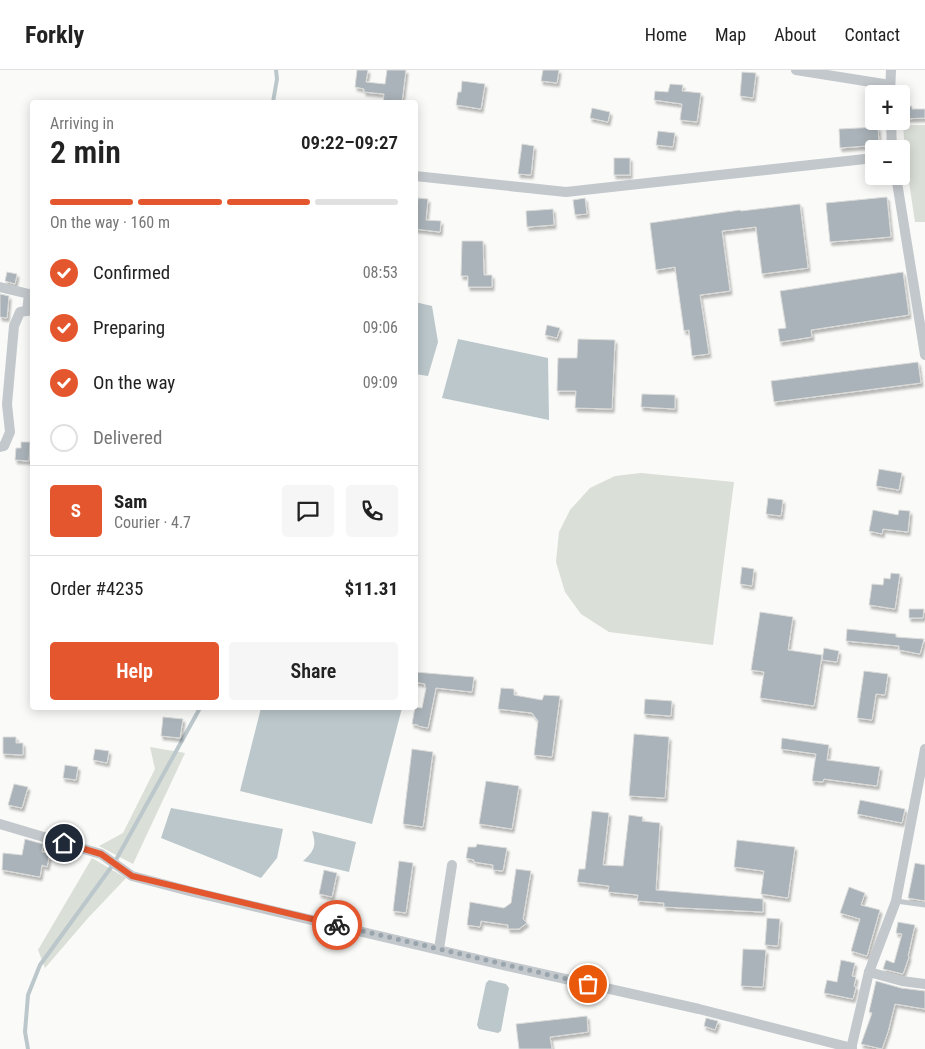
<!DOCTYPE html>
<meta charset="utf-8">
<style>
:root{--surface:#fff;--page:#f6f6f6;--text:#222;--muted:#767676;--line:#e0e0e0;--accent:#e4572e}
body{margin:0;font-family:"Roboto Condensed",sans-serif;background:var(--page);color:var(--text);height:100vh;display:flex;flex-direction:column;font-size:19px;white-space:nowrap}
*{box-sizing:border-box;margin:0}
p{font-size:16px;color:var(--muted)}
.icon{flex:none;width:28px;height:28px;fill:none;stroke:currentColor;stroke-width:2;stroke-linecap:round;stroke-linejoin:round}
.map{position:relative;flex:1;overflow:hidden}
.details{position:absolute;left:30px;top:30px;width:388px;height:610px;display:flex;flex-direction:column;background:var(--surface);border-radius:5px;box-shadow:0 2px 12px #0003}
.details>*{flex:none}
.fabs{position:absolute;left:865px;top:15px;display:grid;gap:10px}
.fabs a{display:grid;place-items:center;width:45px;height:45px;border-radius:5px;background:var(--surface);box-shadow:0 2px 12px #0003;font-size:25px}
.pin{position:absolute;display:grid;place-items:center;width:42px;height:42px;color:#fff;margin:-21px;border:2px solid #fff;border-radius:50%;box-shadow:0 1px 5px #0007}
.courier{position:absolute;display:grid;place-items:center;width:50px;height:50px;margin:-25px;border:4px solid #e4572e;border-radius:50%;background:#fff;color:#222;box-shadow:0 1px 6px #0007}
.headline em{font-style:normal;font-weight:600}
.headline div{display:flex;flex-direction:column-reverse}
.headline{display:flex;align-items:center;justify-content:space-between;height:85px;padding:0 20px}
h1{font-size:32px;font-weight:600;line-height:38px}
.bar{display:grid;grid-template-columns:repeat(4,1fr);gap:8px 5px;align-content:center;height:60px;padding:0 20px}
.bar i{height:6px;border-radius:4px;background:var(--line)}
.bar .selected{background:var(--accent)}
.bar p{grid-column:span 4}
.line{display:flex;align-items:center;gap:12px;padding:0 20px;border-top:1px solid var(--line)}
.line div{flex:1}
.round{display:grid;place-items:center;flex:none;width:52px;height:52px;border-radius:5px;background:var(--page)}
ol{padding:0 20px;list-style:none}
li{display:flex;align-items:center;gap:15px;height:55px}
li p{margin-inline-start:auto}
li .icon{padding:5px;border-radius:50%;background:var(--accent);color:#fff;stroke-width:4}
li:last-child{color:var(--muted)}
li i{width:28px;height:28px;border:2px solid var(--line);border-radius:50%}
.button{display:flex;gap:10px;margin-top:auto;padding:10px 20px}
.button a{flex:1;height:58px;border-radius:5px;background:var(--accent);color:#fff;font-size:20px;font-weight:600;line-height:58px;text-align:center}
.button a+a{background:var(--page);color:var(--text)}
header{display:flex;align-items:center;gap:30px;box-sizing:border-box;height:70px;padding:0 25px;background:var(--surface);border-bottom:1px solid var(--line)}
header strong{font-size:24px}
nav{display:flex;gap:28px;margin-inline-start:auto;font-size:18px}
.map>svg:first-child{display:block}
</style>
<header>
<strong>Forkly</strong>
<nav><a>Home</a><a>Map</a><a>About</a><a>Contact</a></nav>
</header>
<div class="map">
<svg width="925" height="979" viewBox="0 0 925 979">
<defs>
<filter id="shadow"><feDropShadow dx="2" dy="3.5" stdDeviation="1" flood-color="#0004"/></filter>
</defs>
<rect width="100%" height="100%" fill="#fafaf8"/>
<g fill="#dadfd7">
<path d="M903,55H925V152H915L906,92Z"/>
<path d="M641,403L734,412L713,575L609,562L581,544L565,522L556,492L559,462L570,440L590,418L615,406Z"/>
<path d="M150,677L185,683L133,794L99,776L123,763L155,699Z"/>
<path d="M92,788L126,808L88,848L45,898L38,880Z"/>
</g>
<g fill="#bbc7cb">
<path d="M415,232L432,236L438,272L428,306L415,304Z"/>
<path d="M458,269L548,288L549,350L442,328Z"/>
<path d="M261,638H402L372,754L240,721Z"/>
<path d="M171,738L283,759L277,788L261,808L161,768Z"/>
<path d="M312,761L356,772L349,802L303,791C314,781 317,776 312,761Z"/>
<path d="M489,910L506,914L509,918L501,961L498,963L479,959L477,955L486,913Z"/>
</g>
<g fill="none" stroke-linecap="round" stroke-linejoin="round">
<g stroke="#bbc7cb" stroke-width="4">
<path d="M273,32L277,9L276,0"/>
<path d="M117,788L200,638"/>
<path d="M28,979L25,962L28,925L40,895L112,796"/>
</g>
</g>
<g fill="#aab3b9" stroke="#dcdcda" filter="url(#shadow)">
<path d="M357,0H368L366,12L385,14L387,0H406L402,32H383L384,24L364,22V19L355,17Z"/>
<path d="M543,0H559L557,13L541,11Z"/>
<path d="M742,2L756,3L753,28L740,26Z"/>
<path d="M462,11L485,14L481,39L456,35L458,22H461Z"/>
<path d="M670,14L683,15L682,21L701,23L697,52L680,50L682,34L654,30L655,21L668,22Z"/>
<path d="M912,36V39H925V48L901,49V37Z"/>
<path d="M592,38L610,42L608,52L590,48Z"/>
<path d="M878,57L879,75L840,78L839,59Z"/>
<path d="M658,61L675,63L673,77L656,75Z"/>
<path d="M522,74L534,76L531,105L518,104Z"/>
<rect x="614" y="88" width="16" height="17"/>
<path d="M887,127L891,167L830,172L826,133Z"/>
<path d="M418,128L428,129L426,150L441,151L440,162L415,159Z"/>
<path d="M585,128L587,144L575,145L573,130Z"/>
<path d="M800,134L808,198L762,204L756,157L722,161L730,221L700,225L709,284L692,286L689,260L684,261L675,197L656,200L650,153L740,140L741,141Z"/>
<path d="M553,139L554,155L527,157L526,141Z"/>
<path d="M462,171H483L484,205H492V217H468V206H461Z"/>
<path d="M7,202L17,204L15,214L5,211Z"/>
<path d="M903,202L909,245L811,260L812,267L780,272L778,259L786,258L780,221Z"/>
<path d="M0,224L9,226L7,248L0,247Z"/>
<path d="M547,255L560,258L557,268L545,265Z"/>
<path d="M578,269L615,270L612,339L575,338L576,321H557L558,288H577Z"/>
<path d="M918,292L921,313L774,332L771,311Z"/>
<path d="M642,324L675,325V339L641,337Z"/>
<path d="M21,372H30L29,391L15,390L16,378H21Z"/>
<path d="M879,399L902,403L899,420L876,416Z"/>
<path d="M768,428L783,430L781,446L766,444Z"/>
<path d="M873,440L898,445L899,440L910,441L908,462L883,459L882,464L869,461Z"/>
<path d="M742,497L754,499L752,516L740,514Z"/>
<path d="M891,503L900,504L895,539L869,535L872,514L883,515L884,508L890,509Z"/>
<path d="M909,539H924L923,548H909Z"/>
<path d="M760,542L793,547L788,580L822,585L814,636L760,628L764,602L751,600Z"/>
<path d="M847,559L896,564V567L924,569L920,584L899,580V576L846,571Z"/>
<path d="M824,578L839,581L837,592L822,590Z"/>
<path d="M864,601L888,604L885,625L876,624L872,650L857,648Z"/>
<path d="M415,602L474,607L472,622L436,618L428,658L418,656V655L412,654L415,637L422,638L426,618L425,617V614L415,612Z"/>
<path d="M501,618L514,619V625L542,630L544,625L560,626L552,687L534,685L538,651L532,643L498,639Z"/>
<path d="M645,629L672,631L671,646L644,644Z"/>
<path d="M163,647L183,649L180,668L161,666Z"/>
<path d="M634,664L669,667L665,728L629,726Z"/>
<path d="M3,667H16V673H23V685L3,684Z"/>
<path d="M782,668L829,675L827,690L880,697L877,716L824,709L823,712L812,711L816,684L781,679Z"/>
<path d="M95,679L109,681L107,693L93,690Z"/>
<path d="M412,679L433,682L423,757L403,754Z"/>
<path d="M65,695L78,697L76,710L63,708Z"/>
<path d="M486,711L519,716L512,759L479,754Z"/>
<path d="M14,714L28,717L22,738L8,735Z"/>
<path d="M860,730L905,739L902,753L857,744Z"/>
<path d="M592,741L609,743L603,795L623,796L629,745L643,747L642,751L660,753L656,820L763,829V842L664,837V833L637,831L638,825L608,822L609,816L577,812L579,799H585Z"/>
<path d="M25,769L43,774L42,782L50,783L47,797L42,795L40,807L2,800L3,783L22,785Z"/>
<path d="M737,770L795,777L788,828L761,824L764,801L734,797Z"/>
<path d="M477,774L507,778L503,801L493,800V795L474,792V790L466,788L468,777H476Z"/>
<path d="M399,791L413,793L406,843L393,841Z"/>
<path d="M915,793L925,795V831L908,828Z"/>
<path d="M516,799L531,801L523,849L527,853L519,859H508V855L481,851L480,857L467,855L470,832L504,838L511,833Z"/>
<path d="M324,800L337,803L332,827L319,824Z"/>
<path d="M849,817L865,823L861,835L880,840L867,886L851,881L860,849L840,843Z"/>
<path d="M767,848L780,849L778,876L765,875Z"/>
<path d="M898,852L915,855L908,886L909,887L903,904L883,899L886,890L894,893L902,864L896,863Z"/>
<path d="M743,879L766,880L763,917L741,916Z"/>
<path d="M841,890L855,893L852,906L856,907L854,916L856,917L853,929L824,923L827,910L837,912Z"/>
<path d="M876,911L901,918L925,921V939L895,934L888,962L882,979L861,974L872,943L869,942Z"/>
<path d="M587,946L588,962L550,967L552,979H519L516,954Z"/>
<path d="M706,948L718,951L715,960L704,956Z"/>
</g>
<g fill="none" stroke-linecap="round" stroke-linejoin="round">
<path stroke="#c3c8cc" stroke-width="5" d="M896,831L925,835"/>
<g stroke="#c3c8cc" stroke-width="10">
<path d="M796,0L890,15"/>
<path d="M890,24L891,0"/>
<path d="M891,51L892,79"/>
<path d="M415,106L566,122L874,88"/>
<path d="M896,106L925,285"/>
<path d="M0,217L29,224L27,241"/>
<path d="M0,377L4,376L10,362L7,334L14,256L20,242L32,240"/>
<path d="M0,754L101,784L132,806L193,822L494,893L699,939L852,978"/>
<path d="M439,879L452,795"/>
<path d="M869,902L902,911L925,914"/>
<path d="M851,979L869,902L896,831L925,679"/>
</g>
</g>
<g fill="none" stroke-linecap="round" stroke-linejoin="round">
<path stroke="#99a4ac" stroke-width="5" stroke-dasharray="0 9" d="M337,855L588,914"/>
<path stroke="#e4572e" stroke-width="6" d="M64,773L101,784L132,806L337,855"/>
</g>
</svg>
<div class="fabs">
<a>+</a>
<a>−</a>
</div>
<div class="pin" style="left:588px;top:914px;background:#ea580c"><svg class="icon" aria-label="bag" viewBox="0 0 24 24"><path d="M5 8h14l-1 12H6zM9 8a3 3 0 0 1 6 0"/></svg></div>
<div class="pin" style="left:64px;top:773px;background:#1f2937"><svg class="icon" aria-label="home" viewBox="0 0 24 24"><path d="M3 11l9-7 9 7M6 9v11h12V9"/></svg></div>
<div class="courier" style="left:337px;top:855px"><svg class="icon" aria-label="bike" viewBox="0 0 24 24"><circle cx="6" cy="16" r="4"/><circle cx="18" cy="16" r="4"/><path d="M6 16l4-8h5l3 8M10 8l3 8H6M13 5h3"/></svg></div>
<section class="details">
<div class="headline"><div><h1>2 min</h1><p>Arriving in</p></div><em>09:22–09:27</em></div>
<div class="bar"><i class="selected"></i><i class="selected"></i><i class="selected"></i><i></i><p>On the way · 160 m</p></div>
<ol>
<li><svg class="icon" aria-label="check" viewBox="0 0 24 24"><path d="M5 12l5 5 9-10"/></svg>Confirmed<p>08:53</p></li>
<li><svg class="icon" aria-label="check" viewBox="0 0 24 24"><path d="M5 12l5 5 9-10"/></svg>Preparing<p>09:06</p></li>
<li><svg class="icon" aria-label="check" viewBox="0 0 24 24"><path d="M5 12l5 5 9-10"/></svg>On the way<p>09:09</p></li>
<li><i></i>Delivered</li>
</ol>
<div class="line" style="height:90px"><b class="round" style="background:var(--accent);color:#fff">S</b><div><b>Sam</b><p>Courier · 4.7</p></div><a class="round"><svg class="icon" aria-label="chat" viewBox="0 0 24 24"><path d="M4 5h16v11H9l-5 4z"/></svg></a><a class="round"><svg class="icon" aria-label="phone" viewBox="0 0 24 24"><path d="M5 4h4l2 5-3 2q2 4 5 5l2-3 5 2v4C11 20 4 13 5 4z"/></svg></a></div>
<div class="line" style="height:65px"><div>Order #4235</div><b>$11.31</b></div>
<div class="button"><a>Help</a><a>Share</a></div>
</section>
</div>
